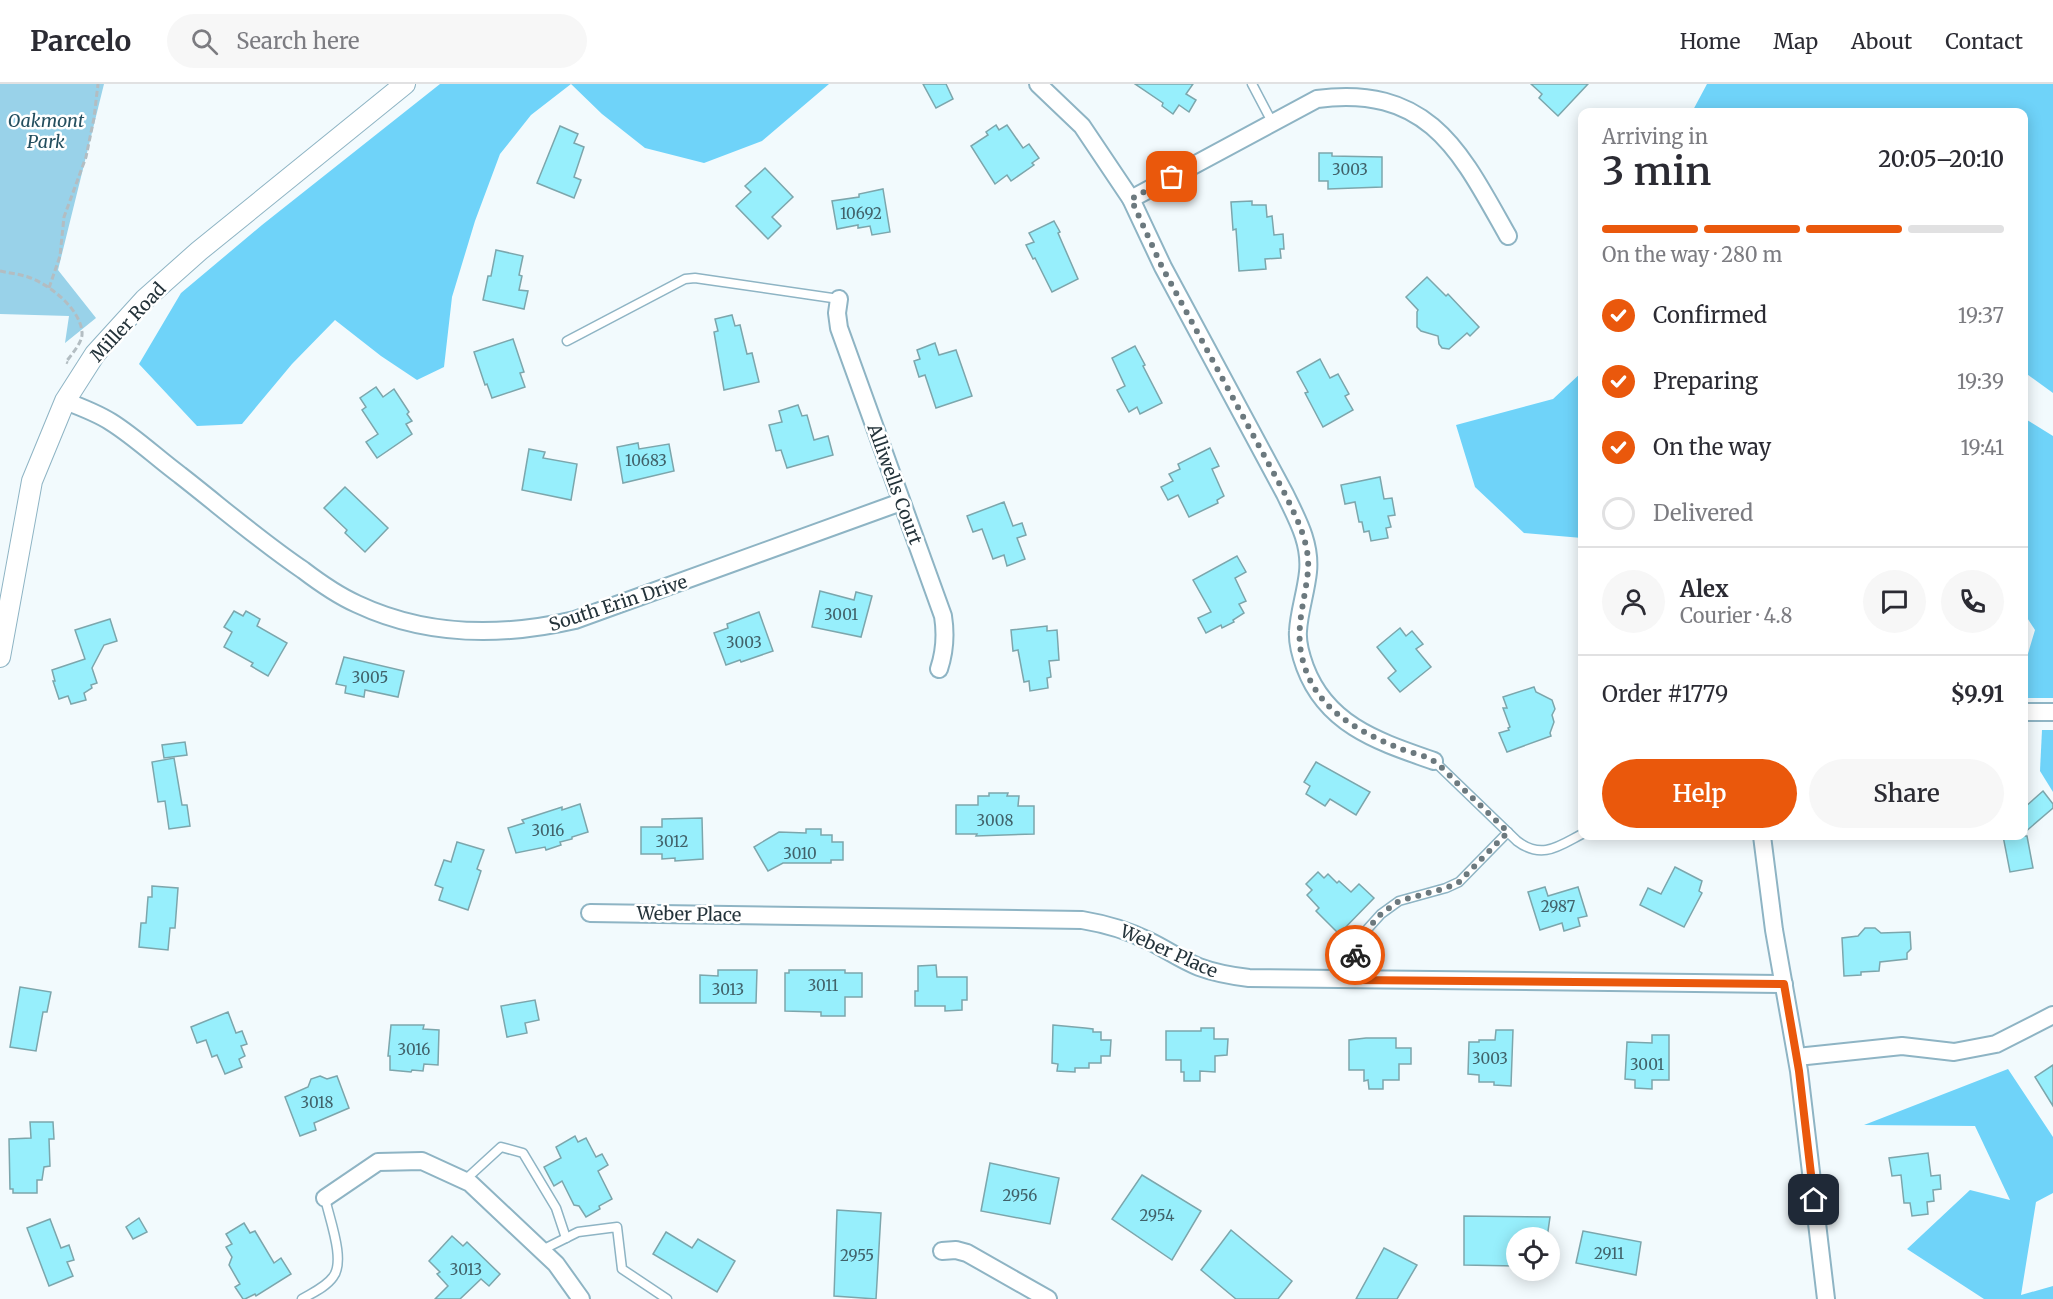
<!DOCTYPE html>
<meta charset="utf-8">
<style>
:root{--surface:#fff;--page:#f7f7f7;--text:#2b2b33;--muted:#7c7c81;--line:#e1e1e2;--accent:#ea580c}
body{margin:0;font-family:Merriweather,serif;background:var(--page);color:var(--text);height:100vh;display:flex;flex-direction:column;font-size:22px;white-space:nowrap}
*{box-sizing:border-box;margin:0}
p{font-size:20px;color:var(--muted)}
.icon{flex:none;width:33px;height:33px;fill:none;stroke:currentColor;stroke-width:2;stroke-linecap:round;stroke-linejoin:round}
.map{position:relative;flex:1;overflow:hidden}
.drawer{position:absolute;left:1578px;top:24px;width:450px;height:732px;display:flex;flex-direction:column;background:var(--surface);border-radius:12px;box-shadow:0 3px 15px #0003}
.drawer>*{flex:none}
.tools{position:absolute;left:1506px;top:1143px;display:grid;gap:12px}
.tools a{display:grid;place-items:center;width:54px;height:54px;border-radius:50%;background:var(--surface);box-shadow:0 3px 15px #0003;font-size:30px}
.pin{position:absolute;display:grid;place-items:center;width:51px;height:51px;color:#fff;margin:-26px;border-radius:12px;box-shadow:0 3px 9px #0006}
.courier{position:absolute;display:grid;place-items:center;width:60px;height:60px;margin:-30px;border:4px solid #ea580c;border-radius:50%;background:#fff;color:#222;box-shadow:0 2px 8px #0007}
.overview em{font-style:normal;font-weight:600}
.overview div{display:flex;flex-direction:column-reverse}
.overview{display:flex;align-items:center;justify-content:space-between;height:102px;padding:0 24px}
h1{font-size:39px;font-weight:600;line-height:45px}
.bar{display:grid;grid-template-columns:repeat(4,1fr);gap:9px 6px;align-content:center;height:72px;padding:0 24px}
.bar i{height:8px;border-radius:4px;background:var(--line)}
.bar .selected{background:var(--accent)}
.bar p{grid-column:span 4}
.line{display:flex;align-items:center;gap:15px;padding:0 24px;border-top:2px solid var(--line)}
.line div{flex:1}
.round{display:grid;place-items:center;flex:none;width:63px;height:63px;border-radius:32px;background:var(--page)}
ol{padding:0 24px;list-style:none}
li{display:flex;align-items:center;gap:18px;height:66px}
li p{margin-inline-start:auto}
li .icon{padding:6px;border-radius:50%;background:var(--accent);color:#fff;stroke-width:4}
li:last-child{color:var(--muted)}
li i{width:33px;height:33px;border:3px solid var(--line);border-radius:50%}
.button{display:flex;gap:12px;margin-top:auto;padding:12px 24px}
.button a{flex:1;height:69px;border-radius:36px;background:var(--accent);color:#fff;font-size:24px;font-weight:600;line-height:69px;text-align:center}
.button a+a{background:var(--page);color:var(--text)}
header{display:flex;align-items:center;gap:36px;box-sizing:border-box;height:84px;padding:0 30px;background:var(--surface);border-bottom:2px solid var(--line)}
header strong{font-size:28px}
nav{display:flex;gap:33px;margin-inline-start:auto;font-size:21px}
.search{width:420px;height:54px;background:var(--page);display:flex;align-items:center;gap:15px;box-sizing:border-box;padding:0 21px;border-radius:33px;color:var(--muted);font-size:22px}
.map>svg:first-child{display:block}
</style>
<header>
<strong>Parcelo</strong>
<div class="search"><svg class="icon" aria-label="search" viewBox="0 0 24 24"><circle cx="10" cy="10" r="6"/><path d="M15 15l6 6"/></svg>Search here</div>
<nav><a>Home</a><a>Map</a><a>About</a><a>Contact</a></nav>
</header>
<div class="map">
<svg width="2053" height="1215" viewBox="0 0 2053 1215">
<rect width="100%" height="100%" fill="#f2fafd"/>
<path fill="#99d2e9" d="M0,0H104L58,186L96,234L65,259L69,232L0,230Z"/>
<g fill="#6fd3f9">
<path d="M440,0H829L762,57L704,79L645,64L602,30L571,0L531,31L500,70L475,137L452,213L444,283L417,296L381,272L335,236L292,280L242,340L197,342L139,280L181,209L262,141Z"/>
<path d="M1707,0H2053V309L2024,288V28H1692Z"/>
<path d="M1582,288V454L1524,449L1475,403L1456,341L1553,315Z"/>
<path d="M2024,334L2053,352V614H2024V583L2035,546L2024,529Z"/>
<path d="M2042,646H2053V708L2040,687Z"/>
<path d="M2008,985L2053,1053V1109L2036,1118L2021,1211L2053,1202V1215H1984L1907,1165L1970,1106L2010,1116L1975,1042L1864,1041Z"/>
</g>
<g fill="#97effc" stroke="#7ca6ac" stroke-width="1.5">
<path d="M923,0H946L953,15L936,24Z"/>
<path d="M1135,0H1193L1186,10L1196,16L1189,28L1179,21L1173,30L1162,22L1163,19Z"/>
<path d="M1531,0H1588L1558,32L1539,14L1542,10Z"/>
<path d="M996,41L999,46L1007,41L1023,64L1029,60L1039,74L1032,79L1034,81L1011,97L1007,91L995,100L971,62L988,51L986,48Z"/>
<path d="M560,42L578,50L574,59L584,63L574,93L581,96L574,114L537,99Z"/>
<path d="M1319,69H1332V72L1382,73V103L1328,105V97H1319Z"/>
<path d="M765,84L793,113L772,133L781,142L768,155L736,122L751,108L745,102Z"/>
<path d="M883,105L890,148L872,151L870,142L858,144V141L837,145L832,117L859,113V110Z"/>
<path d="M1252,117V121H1266L1267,133L1272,132L1274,151L1283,150L1284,165H1280L1281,174L1265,175L1266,185L1239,187L1236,145L1233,146L1231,118Z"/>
<path d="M1054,137L1060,148L1058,149L1078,195L1052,208L1035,174L1033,175L1026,161L1034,158L1029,149Z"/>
<path d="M496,166L523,172L519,191L522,192L519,206L528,207L524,225L483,216L488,192H491Z"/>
<path d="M1427,193L1446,212L1448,210L1479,243L1470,252L1467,249L1449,265L1442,264L1439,260L1438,252L1421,247L1417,243V228L1418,226L1406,213Z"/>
<path d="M732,231L735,242L740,241L747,270L752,269L759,298L724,306L714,248L718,247L715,235Z"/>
<path d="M513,255L524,288L520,289L525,303L492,314L487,300L485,301L474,268Z"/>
<path d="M935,259L939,271L956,266L972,312L936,324L925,291L919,293L914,277L920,275L917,266Z"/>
<path d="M1135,262L1145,281L1143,282L1162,319L1140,330L1137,323L1129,328L1117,306L1125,302L1112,274Z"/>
<path d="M1320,275L1330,294L1338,290L1349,310L1345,312L1353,326L1323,343L1305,309L1308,308L1297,288Z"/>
<path d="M376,303L383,313L394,305L409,328L407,330L412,337L406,340L412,350L377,374L366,358L378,350L362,326L366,323L360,314Z"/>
<path d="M798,321L802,332L807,331L814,356L828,352L833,371L787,384L781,366L776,367L769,341L782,338L779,327Z"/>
<path d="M638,359L639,365L669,360L674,387L623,399L617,363Z"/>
<path d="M1210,364L1219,382L1212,385L1224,412L1217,416L1218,419L1189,433L1178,411L1168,416L1161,403L1173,397L1169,390L1180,385L1178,380Z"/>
<path d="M529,365L545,368L543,374L577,380L571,416L522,406Z"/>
<path d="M1380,393L1384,415L1392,414L1395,431L1388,432L1391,443L1386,444L1388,454L1371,457L1369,447L1364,448L1362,438H1359L1355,418L1345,420L1341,401Z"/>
<path d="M345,403L388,444L365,468L345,449L347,446L324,424Z"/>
<path d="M1004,418L1013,442L1022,439L1026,451L1017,454L1025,475L1007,482L1004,471L993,475L982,445L973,448L967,432Z"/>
<path d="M1237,472L1246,488L1235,494L1246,517L1239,520L1244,529L1233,536L1234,538L1222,544L1221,541L1206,549L1198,534L1211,528L1193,496Z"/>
<path d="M820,507L854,516L856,508L872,512L861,553L812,543Z"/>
<path d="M234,527L243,532L246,527L260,535L257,542L287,559L268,592L251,582L253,579L224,563L232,548L224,543Z"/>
<path d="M759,528L773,567L741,578L740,576L726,581L714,549L728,544L727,540Z"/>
<path d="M110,535L117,557L104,561L92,584L97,599L91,601L92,604L84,609L86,616L71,620L68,612L59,615L53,597H55L52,586L85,575L75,546Z"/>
<path d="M1047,542V547L1057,546L1059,576L1049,577L1051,593L1047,594L1048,604L1030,607L1029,597L1024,598L1018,566L1013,567L1011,546Z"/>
<path d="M1400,544L1406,552L1412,547L1423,560L1416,565L1431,583L1400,608L1388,594L1396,587L1377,563Z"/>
<path d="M344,573L404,587L398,613L365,606L364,613L345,609L346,602L336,600Z"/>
<path d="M1534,603L1536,608L1552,616L1555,625L1552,631L1554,638L1550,649L1551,652L1507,668L1499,649L1509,646L1508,644L1510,643L1503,624H1507L1503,613Z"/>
<path d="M185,658L187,671L164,674L162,661Z"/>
<path d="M174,674L182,721H187L190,742L169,745L165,717L158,718L152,678Z"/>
<path d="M1316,678L1370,708L1356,731L1330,715L1325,722L1306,710L1310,702L1304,698Z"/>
<path d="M2043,707L2053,720V724L2024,749V724Z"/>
<path d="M989,709H1008L1007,712H1019L1018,722H1034V750L976,752L977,750H956V721H978V712H989Z"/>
<path d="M580,720L588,748L572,753V755L560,758L561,761L546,766L545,763L516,769L508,744L524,739L522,736L562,723V726Z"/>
<path d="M702,734L703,775L675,777V774L662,775V770H641V743H662V735Z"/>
<path d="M806,745H821V751H832V758H843V776H831V779H783L768,787L754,763L779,748L806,749Z"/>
<path d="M2003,752H2027L2033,784L2010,788Z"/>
<path d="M457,758L484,766L477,785L481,787L468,826L439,816L443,804L435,801L444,776L451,778Z"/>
<path d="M1675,783L1702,797L1699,807L1702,809L1684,843L1640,821L1648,804L1661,810Z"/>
<path d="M1318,788L1324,794L1328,790L1337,799L1339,797L1351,808L1359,800L1374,814L1339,850L1316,827L1319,824L1307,811L1312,806L1306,800Z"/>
<path d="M152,802L178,804L175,844H170L168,866L139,863L141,839H146L148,813H152Z"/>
<path d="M1545,803L1548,812L1578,803L1587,832L1578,834L1580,842L1564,847L1562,839L1540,846L1528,808Z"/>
<path d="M1865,844H1875L1881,849L1910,848L1911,865L1907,869V875L1880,878L1879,887L1861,888V891L1844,892L1842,854L1858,852Z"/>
<path d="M936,881L937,893H967V916H962V926L945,927V922H915V907H918V882Z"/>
<path d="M718,886H757L756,919H700V891L718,892Z"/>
<path d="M789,886H845V889H862V913H845V932H821V928L785,927V889H789Z"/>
<path d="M20,903L51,908L47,928H43L36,967L10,963Z"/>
<path d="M535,916L539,936L525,939L527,949L507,953L501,922Z"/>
<path d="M228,928L236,949L242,947L247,960L241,962L245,972L239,975L242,983L225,990L217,971L212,973L206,956L197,959L191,943Z"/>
<path d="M391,941H424L423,945L439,946L438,981L424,980L423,987L412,986L411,988L390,986V972H388Z"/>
<path d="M1053,941L1085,944L1093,945V948H1101V956H1111L1110,972H1101V979H1089V984H1075V988L1057,987L1058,980L1052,979Z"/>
<path d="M1201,944H1214V955H1228L1227,971L1215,972V988L1200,987V997H1184V988H1181V976H1166V947H1201Z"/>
<path d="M1496,946H1513L1511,1002L1494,1001V998H1479V991L1468,990L1469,958H1479V956H1495Z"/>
<path d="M1652,951H1669V996H1652V1005L1635,1004V996L1625,995L1627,958L1652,959Z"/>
<path d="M1366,954H1396V964H1411V980H1399V996H1383V1005H1369L1368,996L1364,997V986H1349V956Z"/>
<path d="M2053,981V1022L2035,993Z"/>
<path d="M320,992L327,995L337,992L349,1024L314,1039L316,1046L300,1052L285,1013L308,1003L311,995Z"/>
<path d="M30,1038H53L54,1055H49L50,1082L44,1083L42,1096H37V1109H13V1105H10L9,1055L31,1054Z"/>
<path d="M575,1052L578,1058L586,1054L596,1073L602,1070L608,1081L598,1087L612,1115L599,1122L600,1125L586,1133L579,1122L574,1121L562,1097L554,1102L544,1083L561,1074L556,1063Z"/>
<path d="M1928,1069L1931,1092L1940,1091L1941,1105L1933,1106L1934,1117L1927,1118L1928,1130L1912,1132L1910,1119H1904L1901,1091L1892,1092L1889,1074Z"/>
<path d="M990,1079L1059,1094L1050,1140L981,1127Z"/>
<path d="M1142,1091L1201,1127L1172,1176L1112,1135Z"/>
<path d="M837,1126L881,1129L876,1215L834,1212Z"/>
<path d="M1464,1132L1550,1133L1547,1154H1516V1182L1464,1181Z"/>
<path d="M139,1134L147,1148L133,1155L126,1143Z"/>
<path d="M50,1135L61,1164L69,1161L74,1176L67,1178L73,1192L49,1202L27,1144Z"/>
<path d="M244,1139L250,1149L255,1147L274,1179L281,1174L291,1190L256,1212L255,1210L245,1215H243L235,1203L240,1200L229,1181L232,1173L226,1163L232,1160L226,1150Z"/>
<path d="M1231,1146L1292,1197L1278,1215H1236L1201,1186Z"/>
<path d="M1583,1147L1641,1158L1636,1191L1576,1179Z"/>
<path d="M666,1148L692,1164L698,1155L735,1177L717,1208L653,1170Z"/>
<path d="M452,1152L463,1162L467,1158L500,1190L489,1202L481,1195L460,1215H435L448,1202L437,1190L440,1188L429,1177Z"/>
<path d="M1384,1164L1417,1181L1397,1215H1356Z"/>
</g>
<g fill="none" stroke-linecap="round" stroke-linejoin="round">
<g stroke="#8eb4c4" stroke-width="11">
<g id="service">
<path d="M1252,0L1272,38"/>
<path d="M567,257L685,195L695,194L839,215"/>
<path d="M1434,677L1517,757C1542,776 1559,762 1582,750"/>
<path d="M1351,896L1356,866L1362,851L1381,830L1399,817L1446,804L1459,798L1508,748"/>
<path d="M465,1096L501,1063L523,1069L556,1124L566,1154"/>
<path d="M542,1166L578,1148L617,1143L622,1185L667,1215"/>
<path d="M302,1215C312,1209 326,1203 333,1193C346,1177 329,1134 325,1114"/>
</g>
</g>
<g stroke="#8eb4c4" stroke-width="20">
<g id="minor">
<path d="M1038,0L1082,42L1131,115L1163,183L1285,410C1297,435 1311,459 1308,488C1306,508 1299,528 1298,547C1297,559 1301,572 1305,583C1327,642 1380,658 1434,677"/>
<path d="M1131,115L1317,15C1431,0 1462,71 1508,152"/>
<path d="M839,215L837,229L839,244L943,532C946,551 945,567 939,585"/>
<path d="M65,317C81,323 97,329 111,338C135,353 157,374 180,391C221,423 260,457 303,486C320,499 337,511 357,520C427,553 501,553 575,536L901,418"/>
<path d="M2024,628H2053"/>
<path d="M1762,752L1774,846L1799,987L1826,1215"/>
<path d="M590,829L1082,836C1106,840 1127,846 1149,857C1166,865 1181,876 1199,883C1215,889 1232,892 1249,894L1784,900"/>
<path d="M1797,973L1902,962L1954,968L1996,960L2053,931"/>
<path d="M325,1114L378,1078L422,1077L470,1099L556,1180L581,1215"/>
<path d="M942,1167L956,1166L967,1169L1048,1215"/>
</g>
</g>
<g stroke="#8eb4c4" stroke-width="22">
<path id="tertiary" d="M0,573L32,397L65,317L95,270L145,215L199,167L405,0"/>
</g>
<g stroke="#b3bdc2" stroke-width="3" stroke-dasharray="6 3" stroke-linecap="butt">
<path d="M0,187C9,189 19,190 28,193C49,200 81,225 82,249C83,258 71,271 66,278L68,279"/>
<path d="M49,204L60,172L64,133L86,73L94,34L98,0"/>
</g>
<use href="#service" stroke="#fff" stroke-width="8"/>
<use href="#minor" stroke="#fff" stroke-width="16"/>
<use href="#tertiary" stroke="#fff" stroke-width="20"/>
</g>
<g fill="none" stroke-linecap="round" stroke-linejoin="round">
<path stroke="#6c797e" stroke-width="6" stroke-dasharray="0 10.8" d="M1172,93L1131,115L1162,183L1285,410C1297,435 1310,459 1308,487C1305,517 1295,544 1302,573C1313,624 1357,647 1401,665C1411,669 1426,671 1435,678C1443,684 1451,693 1458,700C1475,716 1491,732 1508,748L1459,798L1446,804L1399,817L1381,830L1362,851L1355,871"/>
<path stroke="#ea580c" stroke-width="8" d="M1355,871L1351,896L1784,900L1799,987L1814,1116"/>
</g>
<g text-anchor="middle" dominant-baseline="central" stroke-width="5" stroke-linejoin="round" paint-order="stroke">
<g font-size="15" fill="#41626a">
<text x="1350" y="85">3003</text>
<text x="861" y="129">10692</text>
<text x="646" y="376">10683</text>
<text x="841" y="530">3001</text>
<text x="744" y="558">3003</text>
<text x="370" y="593">3005</text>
<text x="995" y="736">3008</text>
<text x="548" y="746">3016</text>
<text x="672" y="757">3012</text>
<text x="800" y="769">3010</text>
<text x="1558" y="822">2987</text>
<text x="823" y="901">3011</text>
<text x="728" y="905">3013</text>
<text x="414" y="965">3016</text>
<text x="1490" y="974">3003</text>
<text x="1647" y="980">3001</text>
<text x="317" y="1018">3018</text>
<text x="1020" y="1111">2956</text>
<text x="1157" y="1131">2954</text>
<text x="1609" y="1169">2911</text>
<text x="857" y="1171">2955</text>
<text x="466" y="1185">3013</text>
</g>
<g font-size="18" font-style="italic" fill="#244f5f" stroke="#fff">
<text x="46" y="36">Oakmont<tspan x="46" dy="21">Park</tspan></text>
</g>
<g font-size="18" fill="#24333a" stroke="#fff">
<text transform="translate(128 238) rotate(-47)">Miller Road</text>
<text transform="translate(895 400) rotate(70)">Alliwells Court</text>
<text transform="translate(618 519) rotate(-18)">South Erin Drive</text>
<text transform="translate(689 830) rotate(1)">Weber Place</text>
<text transform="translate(1169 867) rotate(24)">Weber Place</text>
</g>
</g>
</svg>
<div class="tools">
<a><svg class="icon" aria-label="locate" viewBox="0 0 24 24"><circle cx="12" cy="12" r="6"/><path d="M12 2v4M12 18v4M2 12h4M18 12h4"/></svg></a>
</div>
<div class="pin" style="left:1172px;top:93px;background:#ea580c"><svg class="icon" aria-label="bag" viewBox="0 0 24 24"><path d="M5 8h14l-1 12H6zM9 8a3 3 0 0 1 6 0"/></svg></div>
<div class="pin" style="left:1814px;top:1116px;background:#1f2937"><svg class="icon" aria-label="home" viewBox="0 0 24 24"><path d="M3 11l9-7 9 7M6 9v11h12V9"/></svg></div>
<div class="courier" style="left:1355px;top:871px"><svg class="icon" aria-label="bike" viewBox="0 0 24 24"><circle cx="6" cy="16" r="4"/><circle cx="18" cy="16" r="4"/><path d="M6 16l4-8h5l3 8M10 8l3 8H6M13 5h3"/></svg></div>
<section class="drawer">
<div class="overview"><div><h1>3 min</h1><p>Arriving in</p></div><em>20:05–20:10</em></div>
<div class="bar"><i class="selected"></i><i class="selected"></i><i class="selected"></i><i></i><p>On the way · 280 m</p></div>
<ol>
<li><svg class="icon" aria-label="check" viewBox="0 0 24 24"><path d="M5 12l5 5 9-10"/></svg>Confirmed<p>19:37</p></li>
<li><svg class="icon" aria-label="check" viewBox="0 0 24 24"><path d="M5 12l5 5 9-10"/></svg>Preparing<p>19:39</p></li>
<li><svg class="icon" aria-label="check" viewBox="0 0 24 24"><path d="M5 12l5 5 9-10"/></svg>On the way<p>19:41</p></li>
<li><i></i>Delivered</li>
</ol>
<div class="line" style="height:108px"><a class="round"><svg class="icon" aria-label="person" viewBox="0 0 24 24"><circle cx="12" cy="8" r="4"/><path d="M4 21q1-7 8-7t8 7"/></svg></a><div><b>Alex</b><p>Courier · 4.8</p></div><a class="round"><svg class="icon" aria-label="chat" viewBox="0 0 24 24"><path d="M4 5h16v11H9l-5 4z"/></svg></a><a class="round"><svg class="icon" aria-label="phone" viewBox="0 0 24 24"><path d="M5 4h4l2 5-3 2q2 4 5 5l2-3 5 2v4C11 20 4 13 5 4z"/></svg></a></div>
<div class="line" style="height:78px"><div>Order #1779</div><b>$9.91</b></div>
<div class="button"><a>Help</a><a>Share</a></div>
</section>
</div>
